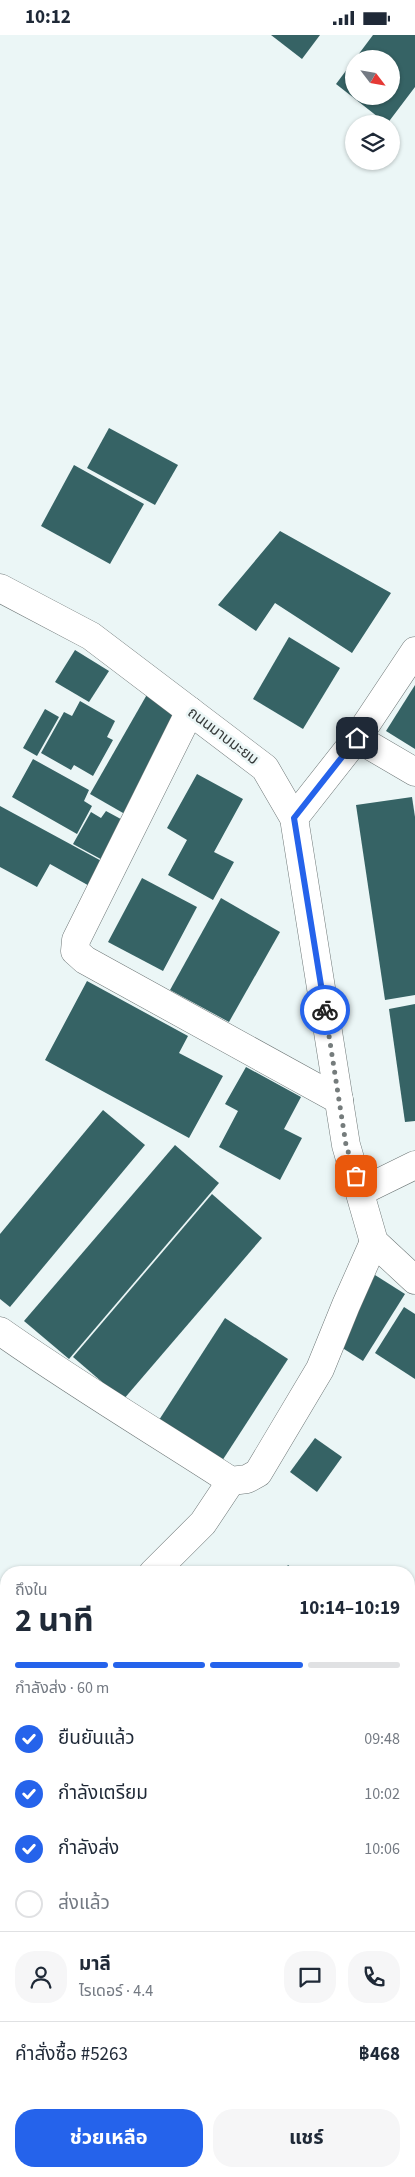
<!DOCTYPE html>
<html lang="th">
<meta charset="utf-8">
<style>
:root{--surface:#fff;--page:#f6f6f7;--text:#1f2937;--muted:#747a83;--line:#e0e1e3;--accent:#2563eb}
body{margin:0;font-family:"Source Sans 3","Noto Sans Thai",sans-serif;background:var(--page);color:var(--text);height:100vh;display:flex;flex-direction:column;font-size:19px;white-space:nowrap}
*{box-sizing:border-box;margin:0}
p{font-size:16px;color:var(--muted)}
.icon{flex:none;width:28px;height:28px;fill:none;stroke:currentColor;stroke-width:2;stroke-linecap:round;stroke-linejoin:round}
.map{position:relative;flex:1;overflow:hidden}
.details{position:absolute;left:0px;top:1531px;width:415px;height:611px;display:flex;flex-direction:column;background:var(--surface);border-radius:20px 20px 0 0;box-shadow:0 1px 4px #0004}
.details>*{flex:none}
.needle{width:32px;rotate:121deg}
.tools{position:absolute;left:345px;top:15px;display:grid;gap:10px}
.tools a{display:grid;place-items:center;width:55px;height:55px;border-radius:50%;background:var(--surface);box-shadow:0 1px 4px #0004;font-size:25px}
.pin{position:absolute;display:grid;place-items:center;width:42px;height:42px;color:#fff;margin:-21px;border-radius:10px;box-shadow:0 2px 8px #0006}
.courier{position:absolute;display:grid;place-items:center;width:50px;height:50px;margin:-25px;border:4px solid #2563eb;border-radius:50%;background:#fff;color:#222;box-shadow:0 1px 6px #0007}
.summary em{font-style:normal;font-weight:700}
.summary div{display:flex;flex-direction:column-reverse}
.summary{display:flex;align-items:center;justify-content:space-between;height:85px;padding:0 15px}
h1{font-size:32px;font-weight:700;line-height:38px}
.bar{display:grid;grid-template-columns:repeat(4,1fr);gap:8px 5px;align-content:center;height:60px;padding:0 15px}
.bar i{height:6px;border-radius:4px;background:var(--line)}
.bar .selected{background:var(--accent)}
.bar p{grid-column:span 4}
.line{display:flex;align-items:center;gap:12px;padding:0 15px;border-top:1px solid var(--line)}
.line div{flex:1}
.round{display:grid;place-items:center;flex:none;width:52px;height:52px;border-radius:20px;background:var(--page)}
ol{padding:0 15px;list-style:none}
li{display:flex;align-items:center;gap:15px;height:55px}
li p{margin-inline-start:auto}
li .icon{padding:5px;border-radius:50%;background:var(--accent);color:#fff;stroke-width:4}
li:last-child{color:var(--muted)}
li i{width:28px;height:28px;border:2px solid var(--line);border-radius:50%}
.action{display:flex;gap:10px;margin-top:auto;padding:10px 15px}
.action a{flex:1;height:58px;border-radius:20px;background:var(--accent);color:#fff;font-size:20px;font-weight:700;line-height:58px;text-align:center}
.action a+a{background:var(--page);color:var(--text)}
.status{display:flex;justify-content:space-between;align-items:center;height:35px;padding:0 25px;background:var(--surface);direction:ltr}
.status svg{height:14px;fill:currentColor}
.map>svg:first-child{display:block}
</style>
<div class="status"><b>10:12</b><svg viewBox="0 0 49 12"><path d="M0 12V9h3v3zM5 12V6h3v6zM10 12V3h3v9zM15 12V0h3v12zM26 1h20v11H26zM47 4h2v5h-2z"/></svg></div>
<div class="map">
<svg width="415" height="2142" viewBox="0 0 415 2142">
<rect width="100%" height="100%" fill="#ebf6f6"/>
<g fill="#366365">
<path d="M271,0H320L302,24Z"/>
<path d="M373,0H415V52L387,89L336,49L354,25V61H391V24H355Z"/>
<path d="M109,393L178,430L155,470L87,433Z"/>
<path d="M74,430L144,469L110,529L41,491Z"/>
<path d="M280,496L391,558L352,618L275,568L256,596L218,570Z"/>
<path d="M289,602L340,633L303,694L253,664Z"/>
<path d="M75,615L109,636L89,667L55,647Z"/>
<path d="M415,650V714L386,696Z"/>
<path d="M149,656L188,679L130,782L90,759Z"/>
<path d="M80,666L115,686L107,702L113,705L93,741L74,730L71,735L41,718L64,677L72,681Z"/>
<path d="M45,674L59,682L37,721L23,713Z"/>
<path d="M33,724L89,755L84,766L92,771L77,799L12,762Z"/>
<path d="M197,739L243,764L214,817L234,827L213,865L168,840L187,805L167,793Z"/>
<path d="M412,762L415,782V960L385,965L356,770Z"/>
<path d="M0,771L107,829L93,853L50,829L37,852L0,832Z"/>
<path d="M106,776L130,789L108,828L73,809L91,777L101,783Z"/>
<path d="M142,843L197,872L163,936L108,907Z"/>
<path d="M221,863L280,897L229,987L170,955Z"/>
<path d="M87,946L188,1001L179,1018L223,1041L189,1103L45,1025Z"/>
<path d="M415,969V1086L405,1087L389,974Z"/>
<path d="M246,1032L301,1062L284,1094L302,1103L280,1145L219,1112L238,1076L225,1069Z"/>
<path d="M103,1075L145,1110L10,1272L0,1264V1199Z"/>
<path d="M175,1110L219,1148L69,1324L24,1286Z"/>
<path d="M212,1159L262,1203L123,1365L73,1322Z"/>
<path d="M375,1240L405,1259L363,1326L333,1307Z"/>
<path d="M404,1272L415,1279V1344L375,1318Z"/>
<path d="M225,1283L288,1324L222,1426L159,1385Z"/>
<path d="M315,1403L342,1422L317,1457L290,1437Z"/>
<path d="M288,1530L298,1538H282Z"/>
<path d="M299,2136H346L344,2142H297Z"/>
<path d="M358,2136H406L403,2142H355Z"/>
</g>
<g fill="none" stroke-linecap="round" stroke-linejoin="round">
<g stroke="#6e7777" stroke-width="29">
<g id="minor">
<path d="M0,553L91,601L265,733L294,783L346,1110L374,1207L415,1245"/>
<path d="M190,676L76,905L75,916L85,925L339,1065"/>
<path d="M357,703L415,737"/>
<path d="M294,783L357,703L415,616"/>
<path d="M360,1157L415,1130"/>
<path d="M0,1296C75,1349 154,1396 231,1446L247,1444L258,1438L320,1334L346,1270L374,1207"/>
<path d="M153,1538L203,1488L231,1446"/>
</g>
</g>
<use href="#minor" stroke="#fff" stroke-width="28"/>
</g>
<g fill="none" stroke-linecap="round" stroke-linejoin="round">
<path stroke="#757c7c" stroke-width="5" stroke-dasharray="0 9" d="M325,975L346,1110L356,1141"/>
<path stroke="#2563eb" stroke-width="6" d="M325,975L294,783L357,703"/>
</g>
<g text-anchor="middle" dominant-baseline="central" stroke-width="5" stroke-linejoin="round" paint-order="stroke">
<g font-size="15" fill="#363a3a" stroke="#ebf6f6">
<text transform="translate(223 701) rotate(37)">ถนนมาบมะยม</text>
</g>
</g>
</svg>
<div class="tools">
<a><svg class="needle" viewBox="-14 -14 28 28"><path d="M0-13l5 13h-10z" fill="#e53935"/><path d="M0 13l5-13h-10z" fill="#747a83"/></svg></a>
<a><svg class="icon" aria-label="layers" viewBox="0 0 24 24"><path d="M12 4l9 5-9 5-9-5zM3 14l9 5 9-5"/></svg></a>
</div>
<div class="pin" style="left:356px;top:1141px;background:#ea580c"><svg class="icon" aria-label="bag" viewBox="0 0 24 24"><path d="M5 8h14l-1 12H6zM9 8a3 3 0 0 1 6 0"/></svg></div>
<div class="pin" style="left:357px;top:703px;background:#1f2937"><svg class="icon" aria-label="home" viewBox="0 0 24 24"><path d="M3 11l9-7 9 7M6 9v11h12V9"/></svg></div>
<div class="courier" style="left:325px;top:975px"><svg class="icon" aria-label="bike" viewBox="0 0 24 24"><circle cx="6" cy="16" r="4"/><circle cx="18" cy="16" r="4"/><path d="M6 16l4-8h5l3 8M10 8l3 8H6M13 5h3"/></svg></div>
<section class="details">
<div class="summary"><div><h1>2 นาที</h1><p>ถึงใน</p></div><em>10:14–10:19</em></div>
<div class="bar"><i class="selected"></i><i class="selected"></i><i class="selected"></i><i></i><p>กำลังส่ง · 60 m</p></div>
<ol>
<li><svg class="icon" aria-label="check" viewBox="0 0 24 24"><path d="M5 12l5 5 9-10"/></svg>ยืนยันแล้ว<p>09:48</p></li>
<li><svg class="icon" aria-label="check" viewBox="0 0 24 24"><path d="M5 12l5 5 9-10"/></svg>กำลังเตรียม<p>10:02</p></li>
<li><svg class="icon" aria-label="check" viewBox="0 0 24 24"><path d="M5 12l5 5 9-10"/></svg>กำลังส่ง<p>10:06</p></li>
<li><i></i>ส่งแล้ว</li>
</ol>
<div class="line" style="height:90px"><a class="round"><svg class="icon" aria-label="person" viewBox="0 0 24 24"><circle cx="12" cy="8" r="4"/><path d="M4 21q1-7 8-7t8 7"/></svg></a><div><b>มาลี</b><p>ไรเดอร์ · 4.4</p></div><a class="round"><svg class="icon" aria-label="chat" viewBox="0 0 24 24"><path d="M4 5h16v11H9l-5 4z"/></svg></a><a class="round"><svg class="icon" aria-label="phone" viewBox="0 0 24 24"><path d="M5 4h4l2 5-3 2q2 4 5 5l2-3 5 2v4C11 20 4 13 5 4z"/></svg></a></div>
<div class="line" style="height:65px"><div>คำสั่งซื้อ #5263</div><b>฿468</b></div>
<div class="action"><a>ช่วยเหลือ</a><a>แชร์</a></div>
</section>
</div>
